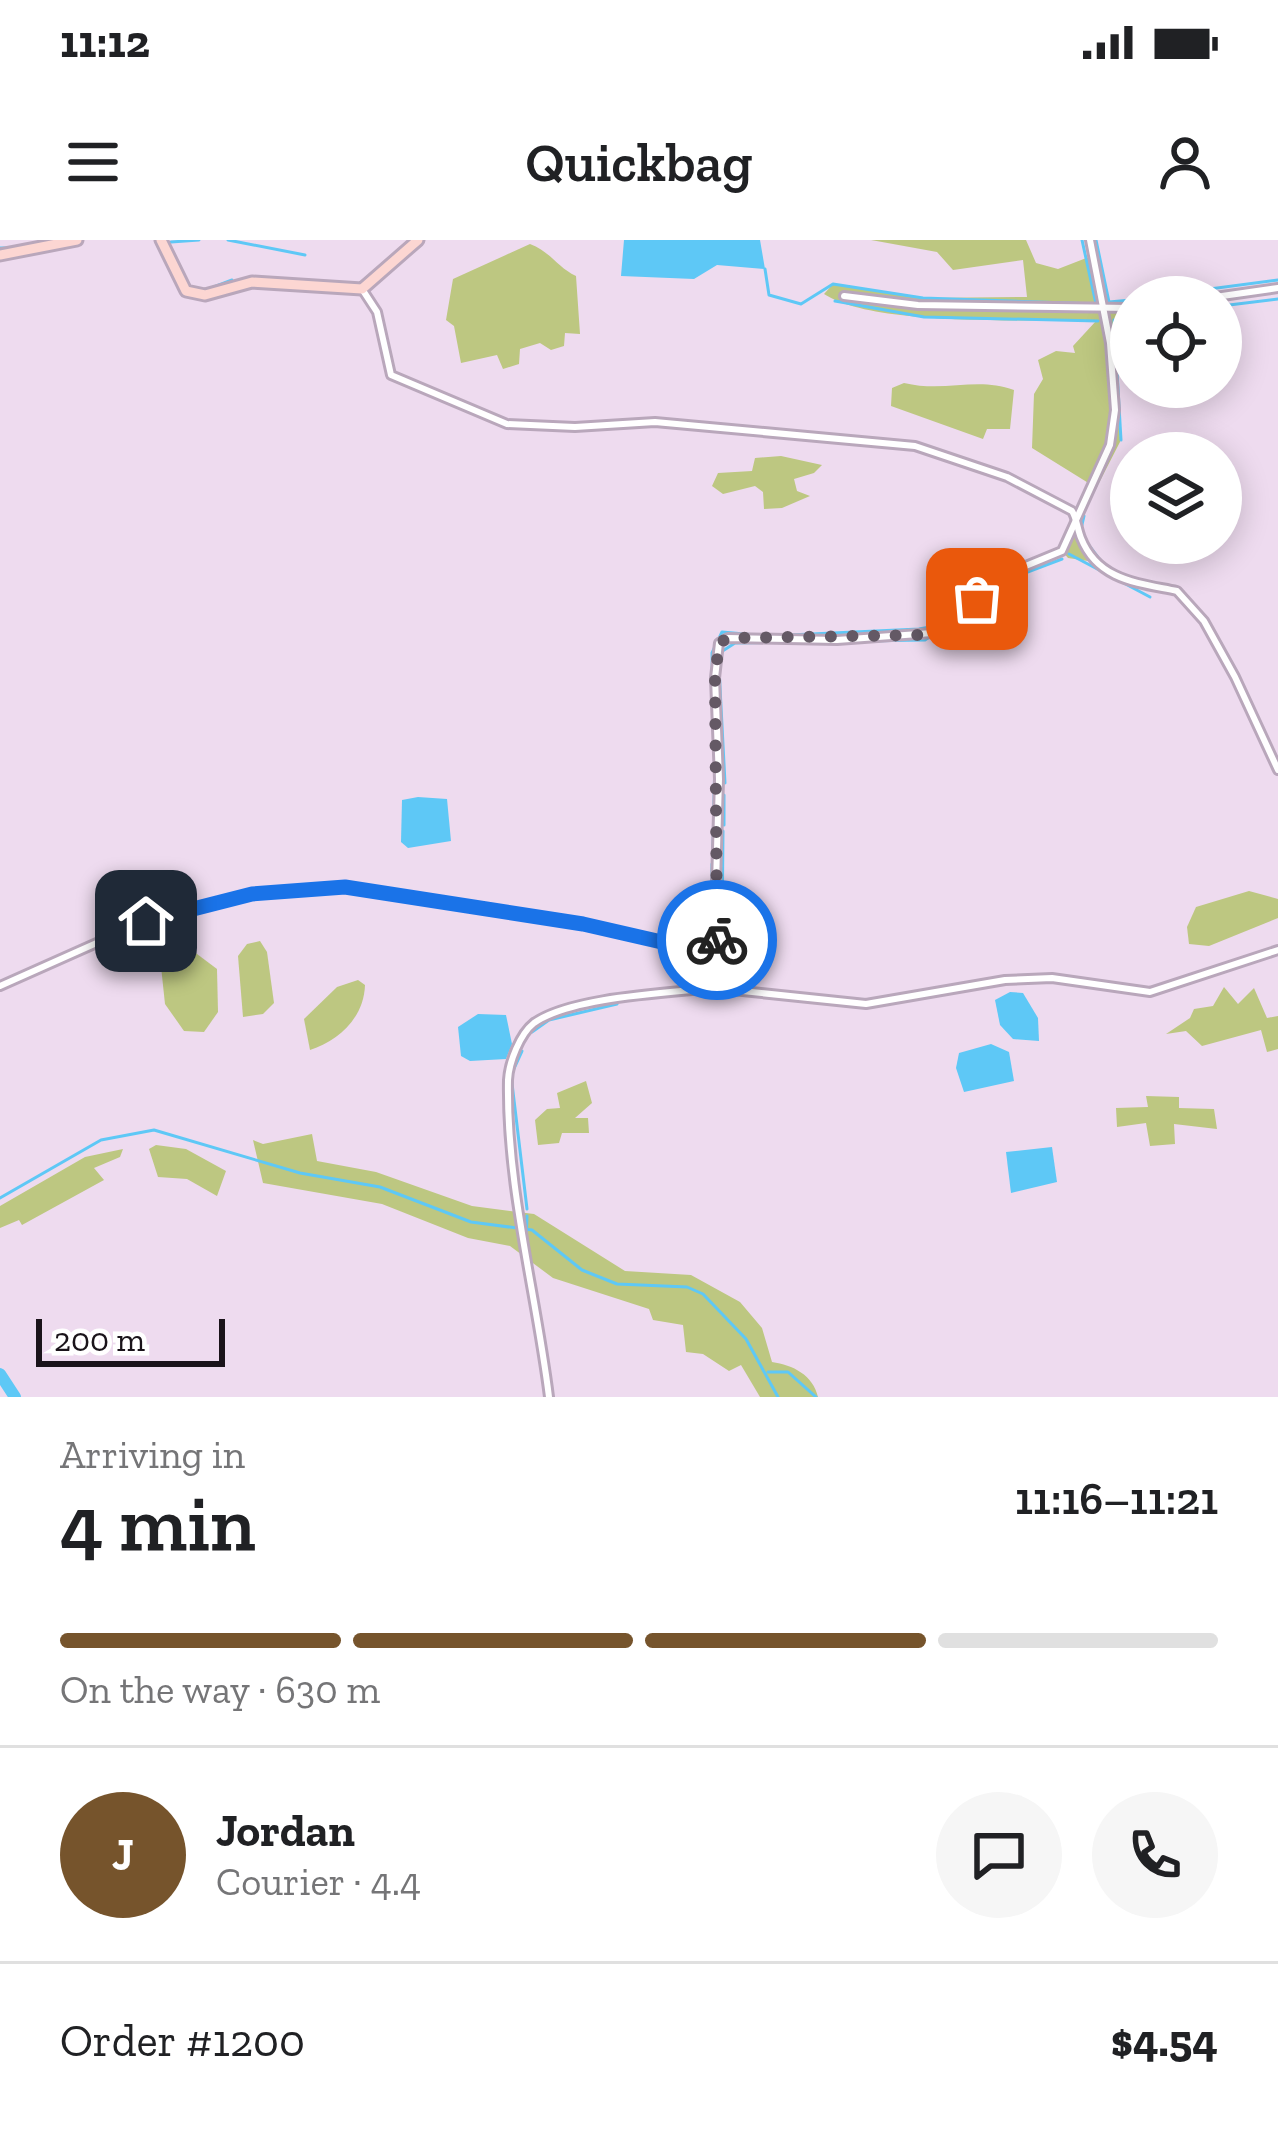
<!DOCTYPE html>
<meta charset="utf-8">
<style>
:root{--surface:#fff;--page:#f6f6f6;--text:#202124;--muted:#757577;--line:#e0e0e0;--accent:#76542c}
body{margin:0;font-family:"Zilla Slab",serif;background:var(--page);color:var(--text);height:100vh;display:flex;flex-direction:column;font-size:45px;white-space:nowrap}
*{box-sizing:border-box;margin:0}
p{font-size:39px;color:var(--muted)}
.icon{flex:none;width:66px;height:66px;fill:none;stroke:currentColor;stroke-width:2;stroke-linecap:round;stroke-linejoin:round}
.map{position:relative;height:1157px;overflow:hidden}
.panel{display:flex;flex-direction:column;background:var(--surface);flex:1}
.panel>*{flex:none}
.fabs{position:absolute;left:1110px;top:36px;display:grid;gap:24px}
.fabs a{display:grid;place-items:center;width:132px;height:132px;border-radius:50%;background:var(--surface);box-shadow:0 6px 30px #0003;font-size:60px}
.scale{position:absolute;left:36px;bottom:30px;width:189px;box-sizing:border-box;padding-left:12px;border:6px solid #1a131a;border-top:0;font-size:33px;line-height:42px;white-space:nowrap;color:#1a131a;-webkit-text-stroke:9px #fff;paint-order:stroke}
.pin{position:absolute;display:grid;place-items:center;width:102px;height:102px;color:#fff;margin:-51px;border-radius:24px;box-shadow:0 6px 18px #0006}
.courier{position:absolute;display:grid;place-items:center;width:120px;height:120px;margin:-60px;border:9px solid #1a73e8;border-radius:50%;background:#fff;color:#222;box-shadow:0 3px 15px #0007}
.overview em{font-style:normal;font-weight:600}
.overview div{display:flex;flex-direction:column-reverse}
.overview{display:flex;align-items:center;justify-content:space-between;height:204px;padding:0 60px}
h1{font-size:78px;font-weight:600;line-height:90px}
.bar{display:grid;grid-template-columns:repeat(4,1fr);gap:18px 12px;align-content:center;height:144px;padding:0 60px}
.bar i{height:15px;border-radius:9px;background:var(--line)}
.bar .on{background:var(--accent)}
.bar p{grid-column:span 4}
.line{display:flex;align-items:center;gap:30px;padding:0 60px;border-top:3px solid var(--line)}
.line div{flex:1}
.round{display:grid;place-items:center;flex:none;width:126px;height:126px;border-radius:63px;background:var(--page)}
.status{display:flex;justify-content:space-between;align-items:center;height:84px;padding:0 60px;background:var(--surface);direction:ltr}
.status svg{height:33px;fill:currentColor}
header{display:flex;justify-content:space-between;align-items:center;height:156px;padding:0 60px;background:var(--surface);font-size:54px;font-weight:600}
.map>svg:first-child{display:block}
</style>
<div class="status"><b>11:12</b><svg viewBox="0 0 49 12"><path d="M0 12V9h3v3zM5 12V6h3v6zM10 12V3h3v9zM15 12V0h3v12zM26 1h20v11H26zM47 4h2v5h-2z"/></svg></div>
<header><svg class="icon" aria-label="menu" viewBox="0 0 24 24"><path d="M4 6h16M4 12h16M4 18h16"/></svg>Quickbag<svg class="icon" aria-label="person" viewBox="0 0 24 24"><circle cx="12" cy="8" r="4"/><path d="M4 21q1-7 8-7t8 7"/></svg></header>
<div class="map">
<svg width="1278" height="1157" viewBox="0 0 1278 1157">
<rect width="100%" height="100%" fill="#eedbef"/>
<g fill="#bdc781">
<path d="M871,0H1026L1036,23L1058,29L1094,15L1103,62L1120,61L1124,79L1114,81L1121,200L1083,274L1077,275L1080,296L1092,317L1088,321L1068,318L1062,311C1077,293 1079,265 1090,244L1032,208L1034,154L1043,139L1038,120L1056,111L1075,113L1073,106L1096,81C1030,79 874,87 824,54L833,44L923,58L1027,57L1023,20L953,30L937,12Z"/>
<path d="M530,4C551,12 557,27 576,36L580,94L565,93L564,106L551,110L540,103L520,109L519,124L503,129L497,115L461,123L454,86L446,80L453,39Z"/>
<path d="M904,143C946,153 976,136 1014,150L1010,189H987L983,199L891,166L892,148Z"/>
<path d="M781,216L822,225L814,233L794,239L797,251L810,256L782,268L764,269L763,252L755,246L723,254L712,246L718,233L752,231L755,218Z"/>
<path d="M1249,651L1278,659V678L1209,706L1189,704L1187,687L1196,667Z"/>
<path d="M260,701L267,712L274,763L263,774L243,777L238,716L247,704Z"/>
<path d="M193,711L217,729L218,772L204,792L184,791L165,764L160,717Z"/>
<path d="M358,740L365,745C364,778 338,801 310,810L304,779L337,747Z"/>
<path d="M1224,747L1238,764L1254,748L1267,778L1278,776V809L1267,812L1261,790L1202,806L1186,791L1166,794L1190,778L1194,769L1213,766Z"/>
<path d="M586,841L592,863L575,878H588L589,893H562L559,903L538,905L535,880L547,869L560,868L557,853Z"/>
<path d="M1146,856L1179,857V868L1214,869L1217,889L1174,884L1175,904L1150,906L1146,883L1117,887L1116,868L1148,867Z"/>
<path d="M312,894L317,921L376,932L472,966L534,974L625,1031L691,1035L740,1062L762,1088L772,1122C793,1125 813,1135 818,1157H760L741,1125L729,1131L703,1114L686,1112L683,1085L653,1080L649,1069L553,1038L510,1006L468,998L382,964L263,943L253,900L263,904Z"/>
<path d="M156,905L186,909L226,931L217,956L187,939L158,937L149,909Z"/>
<path d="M123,909L120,917L94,928L104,940L22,985L19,980L0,988V966L85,917Z"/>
</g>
<g fill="#5ec8f6">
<path d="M624,0H760L765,29L717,25L694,39L621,36Z"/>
<path d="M418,557L447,559L451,601L408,608L401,602L402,560Z"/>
<path d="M1010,752L1023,753L1038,778L1039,801L1013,799L1000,785L995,760Z"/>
<path d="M478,774L506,775L512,804L506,819L470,821L461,816L458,787Z"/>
<path d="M991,804L1009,812L1014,841L964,852L956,828L959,813Z"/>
<path d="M1052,907L1057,942L1011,953L1006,912Z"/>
</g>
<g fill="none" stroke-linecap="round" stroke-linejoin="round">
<g stroke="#5ec8f6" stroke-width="3">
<path d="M167,0L176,22"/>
<path d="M228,0L305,15"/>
<path d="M1096,0L1109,62L1131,60"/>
<path d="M171,2L199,0"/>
<path d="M0,8H13"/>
<path d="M765,29L769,55L801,64L833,44L923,58L1096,64L1082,0"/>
<path d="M206,50L232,40"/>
<path d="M1149,57L1278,40"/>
<path d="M835,61L924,77L1098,81"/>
<path d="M1221,66L1278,59"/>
<path d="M1121,200L1114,80L1131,78"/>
<path d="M1081,289L1084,276"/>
<path d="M1087,303L1103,324"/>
<path d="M1069,314L1150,357"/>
<path d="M721,412L735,403L925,400L1017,336L1062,319"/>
<path d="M719,428L725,543"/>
<path d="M713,463L712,413L722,392L768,396L919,389L930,387L976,353"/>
<path d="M724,585V555"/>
<path d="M713,610L715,515"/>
<path d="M712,676V624"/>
<path d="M722,695L723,591"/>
<path d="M650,696L690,705"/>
<path d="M532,792L549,780L617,764"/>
<path d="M522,811L511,835L527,969"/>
<path d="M0,958L101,900L154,890L300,933L380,947L471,982L532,990L582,1030L617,1044L687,1047L703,1054L746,1099L778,1157"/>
<path d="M527,976L526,1005L552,1157"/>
<path d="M768,1132H788L816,1157"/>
</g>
<path stroke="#5ec8f6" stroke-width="12" d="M0,1134L15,1157"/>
<g stroke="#b9a7bb" stroke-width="12">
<g id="street">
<path d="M362,49L377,72L391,135L507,184L575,187L655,182L915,206L1007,237L1072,271C1077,279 1077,288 1081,298C1098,341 1139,343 1177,351L1204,381L1235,437L1278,530"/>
<path d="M844,56L918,65L1131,68"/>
<path d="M1215,57L1278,48"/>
<path d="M714,714L719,539L715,438L719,403L728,398L837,400L932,393L1016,330L1062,311L1110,205L1115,170L1110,103L1090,0"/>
<path d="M0,746L146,681L252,654L345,647L583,684L714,714L713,748L866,764L1005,740L1052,738L1150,752L1278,710"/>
<path d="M549,1157C536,1052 506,946 508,840C509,822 520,794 534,783C571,757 667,753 713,748"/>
</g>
</g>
<g stroke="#b9a7bb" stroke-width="15">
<g id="secondary">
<path d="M161,0L186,51L205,55L252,42L362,49L418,0"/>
<path d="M0,15L77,0"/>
</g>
</g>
<use href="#street" stroke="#fff" stroke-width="6"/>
<use href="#secondary" stroke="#fcd6d2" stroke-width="9"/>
</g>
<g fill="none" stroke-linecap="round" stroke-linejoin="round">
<path stroke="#645965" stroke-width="12" stroke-dasharray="0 21.6" d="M717,700L715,438L719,403L728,398L920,395L977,359"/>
<path stroke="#1a73e8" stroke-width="15" d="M146,681L252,654L345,647L583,684L714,714L717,700"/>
</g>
</svg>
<div class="fabs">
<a><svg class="icon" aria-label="locate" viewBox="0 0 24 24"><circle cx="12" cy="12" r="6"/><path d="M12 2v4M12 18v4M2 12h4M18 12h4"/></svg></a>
<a><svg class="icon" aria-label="layers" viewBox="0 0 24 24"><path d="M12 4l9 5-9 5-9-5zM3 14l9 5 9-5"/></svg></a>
</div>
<div class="scale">200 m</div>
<div class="pin" style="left:977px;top:359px;background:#ea580c"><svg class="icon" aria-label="bag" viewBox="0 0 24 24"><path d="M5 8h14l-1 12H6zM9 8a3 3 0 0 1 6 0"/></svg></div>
<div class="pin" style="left:146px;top:681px;background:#1f2937"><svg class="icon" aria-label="home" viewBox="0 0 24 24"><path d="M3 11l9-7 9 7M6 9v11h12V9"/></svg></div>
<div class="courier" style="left:717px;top:700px"><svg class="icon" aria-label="bike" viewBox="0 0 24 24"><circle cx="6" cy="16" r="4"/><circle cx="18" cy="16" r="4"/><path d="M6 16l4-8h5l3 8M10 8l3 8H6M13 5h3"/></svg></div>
</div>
<section class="panel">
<div class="overview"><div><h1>4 min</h1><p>Arriving in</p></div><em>11:16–11:21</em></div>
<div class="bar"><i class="on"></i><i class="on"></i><i class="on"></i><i></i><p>On the way · 630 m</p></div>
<div class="line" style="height:216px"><b class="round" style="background:var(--accent);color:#fff">J</b><div><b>Jordan</b><p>Courier · 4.4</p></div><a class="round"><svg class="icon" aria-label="chat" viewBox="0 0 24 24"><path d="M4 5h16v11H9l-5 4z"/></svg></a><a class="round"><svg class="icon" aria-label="phone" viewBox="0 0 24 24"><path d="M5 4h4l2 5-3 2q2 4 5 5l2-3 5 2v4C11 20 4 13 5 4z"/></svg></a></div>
<div class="line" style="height:156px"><div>Order #1200</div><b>$4.54</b></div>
</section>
